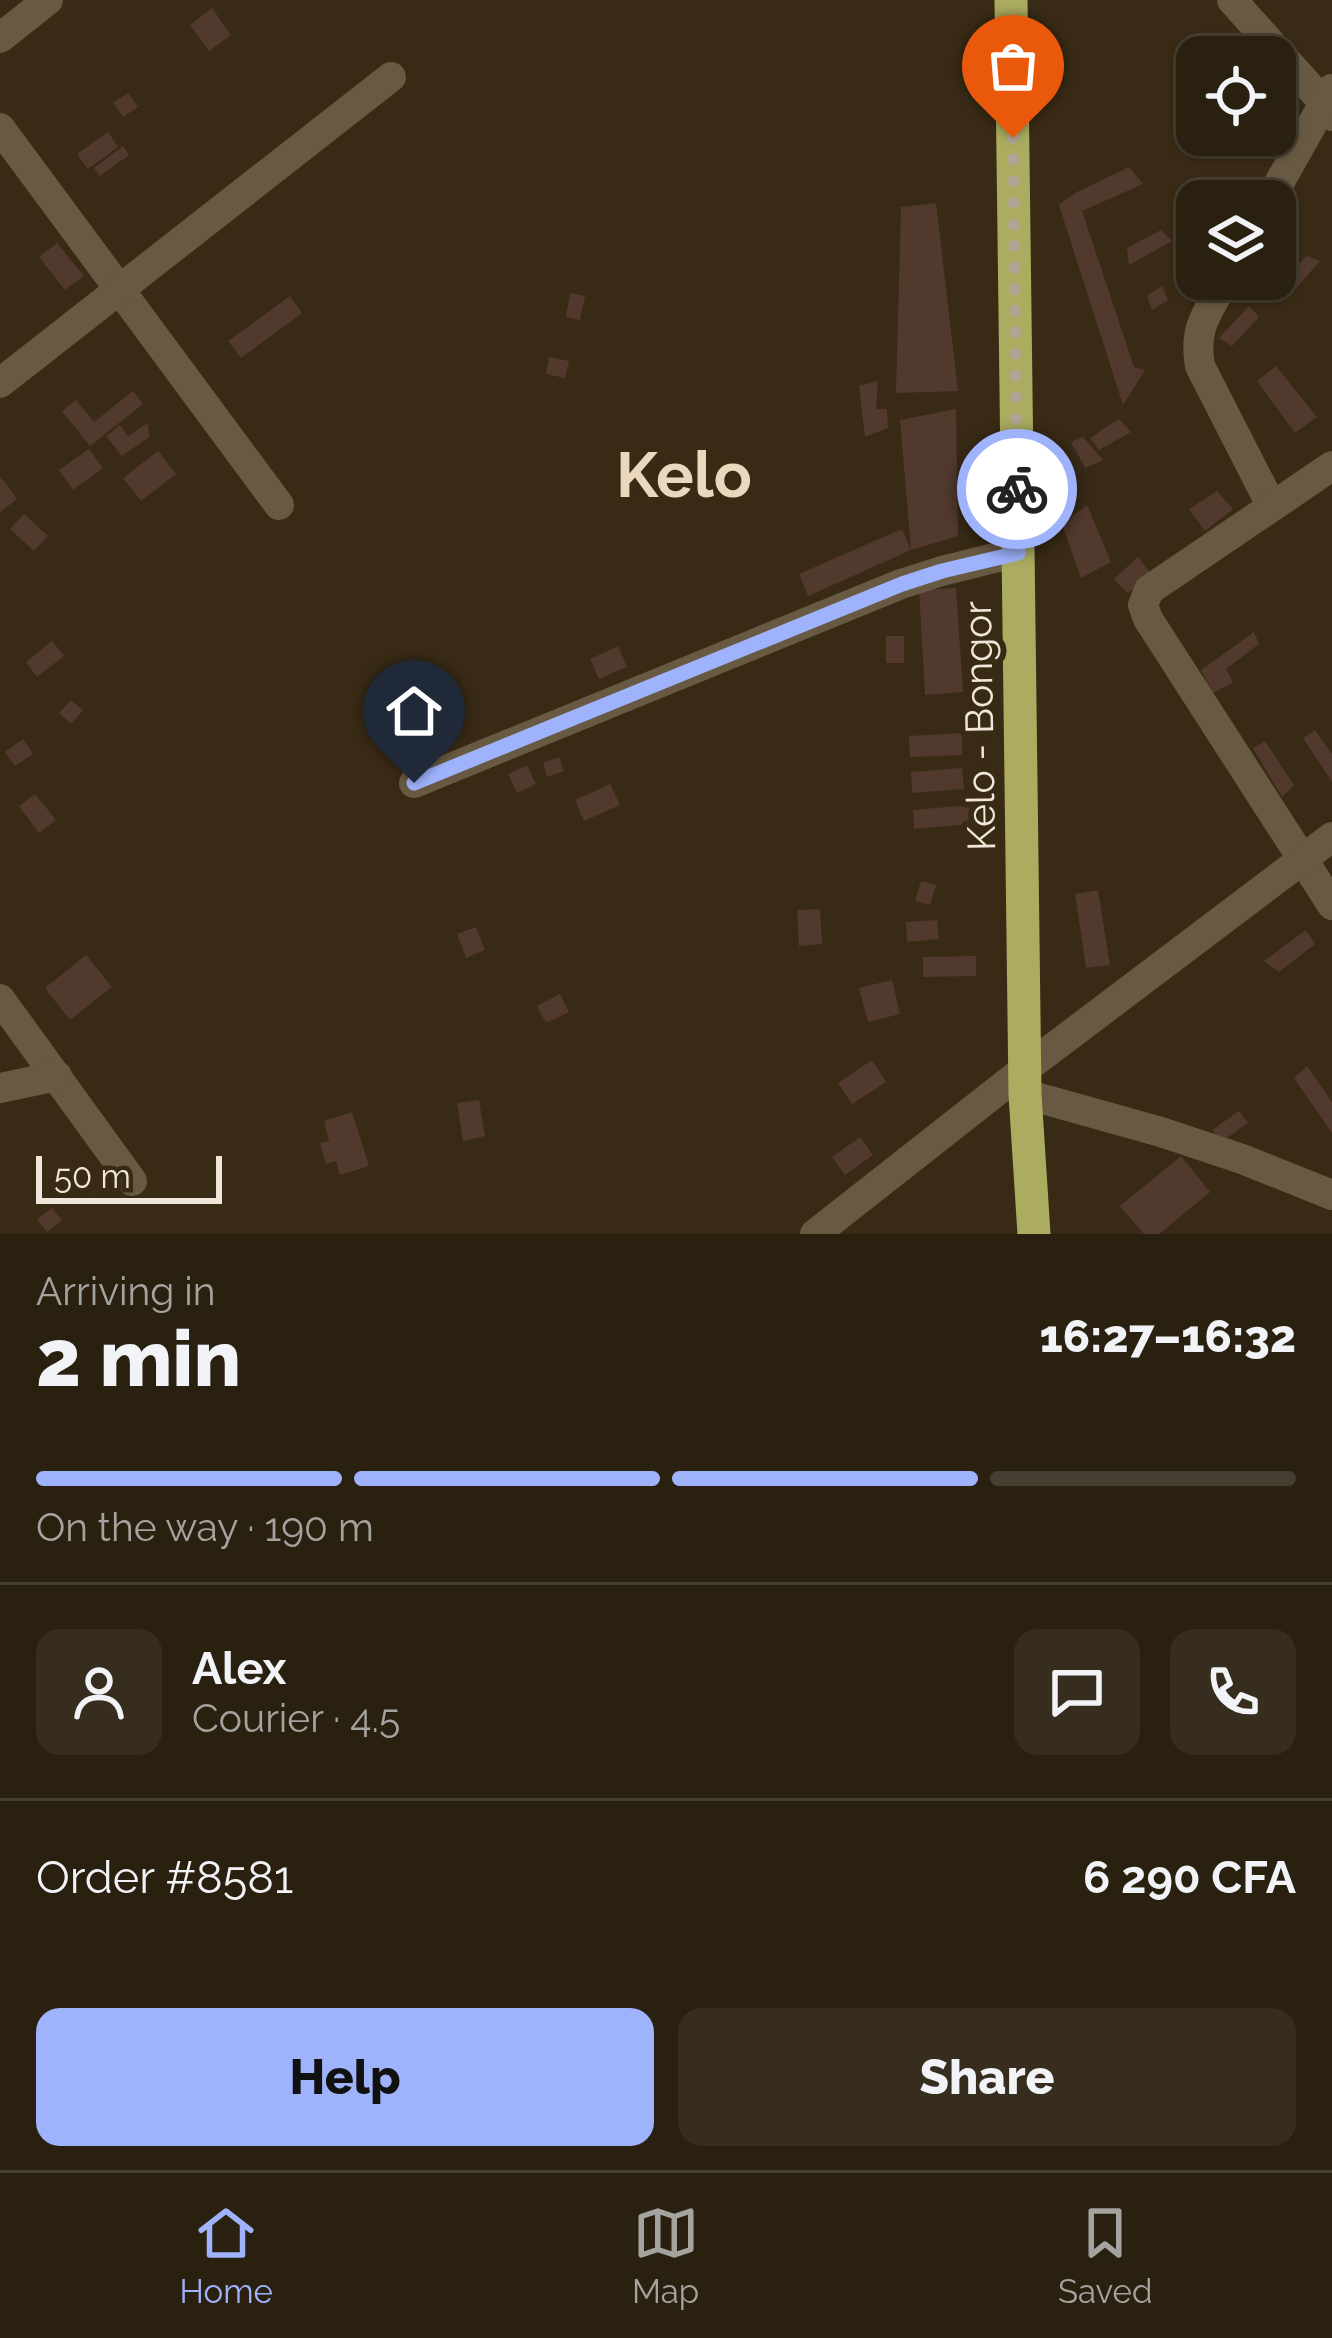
<!DOCTYPE html>
<meta charset="utf-8">
<style>
:root{--surface:#2a2010;--page:#362d1e;--text:#f1f3f6;--muted:#a5a39f;--line:#463e30;--accent:#9fb3fd}
body{margin:0;font-family:Raleway,sans-serif;background:var(--page);color:var(--text);height:100vh;display:flex;flex-direction:column;font-size:45px;white-space:nowrap}
*{box-sizing:border-box;margin:0}
p{font-size:39px;color:var(--muted)}
.icon{flex:none;width:66px;height:66px;fill:none;stroke:currentColor;stroke-width:2;stroke-linecap:round;stroke-linejoin:round}
.map{position:relative;height:1234px;overflow:hidden}
.sheet{display:flex;flex-direction:column;background:var(--surface);flex:1}
.sheet>*{flex:none}
.fabs{position:absolute;left:1176px;top:36px;display:grid;gap:24px}
.fabs a{display:grid;place-items:center;width:120px;height:120px;border-radius:24px;background:var(--surface);box-shadow:0 3px 9px #0004,0 0 0 3px var(--line);font-size:60px}
.scale{position:absolute;left:36px;bottom:30px;width:186px;box-sizing:border-box;padding-left:12px;border:6px solid #f0e7da;border-top:0;font-size:33px;line-height:42px;white-space:nowrap;color:#f0e7da;-webkit-text-stroke:9px #382a15;paint-order:stroke}
.pin{position:absolute;display:grid;place-items:center;width:102px;height:102px;color:#fff;margin:-123px -51px;border-radius:50% 50% 50% 0;rotate:-45deg;box-shadow:0 0 12px #0007}
.pin .icon{rotate:45deg}
.courier{position:absolute;display:grid;place-items:center;width:120px;height:120px;margin:-60px;border:9px solid #9fb3fd;border-radius:50%;background:#fff;color:#222;box-shadow:0 3px 15px #0007}
.head em{font-style:normal;font-weight:800}
.head div{display:flex;flex-direction:column-reverse}
.head{display:flex;align-items:center;justify-content:space-between;height:204px;padding:0 36px}
h1{font-size:78px;font-weight:800;line-height:90px}
.bar{display:grid;grid-template-columns:repeat(4,1fr);gap:18px 12px;align-content:center;height:144px;padding:0 36px}
.bar i{height:15px;border-radius:9px;background:var(--line)}
.bar .active{background:var(--accent)}
.bar p{grid-column:span 4}
.line{display:flex;align-items:center;gap:30px;padding:0 36px;border-top:3px solid var(--line)}
.line div{flex:1}
.round{display:grid;place-items:center;flex:none;width:126px;height:126px;border-radius:24px;background:var(--page)}
.button{display:flex;gap:24px;margin-top:auto;padding:24px 36px}
.button a{flex:1;height:138px;border-radius:24px;background:var(--accent);color:#111;font-size:48px;font-weight:800;line-height:138px;text-align:center}
.button a+a{background:var(--page);color:var(--text)}
.dock{display:flex;justify-content:space-around;align-items:center;height:168px;border-top:3px solid var(--line);background:var(--surface);font-size:33px;color:var(--muted)}
.dock a{display:grid;justify-items:center;gap:6px}
.dock .active{color:var(--accent)}
.map>svg:first-child{display:block}
</style>
<div class="map">
<svg width="1332" height="1234" viewBox="0 0 1332 1234">
<rect width="100%" height="100%" fill="#382a15"/>
<g fill="#51392e">
<path d="M212,8L231,35L209,51L190,25Z"/>
<path d="M128,93L138,107L123,117L113,103Z"/>
<path d="M108,132L118,147L88,169L77,154Z"/>
<path d="M123,146L129,155L100,176L94,168Z"/>
<path d="M1129,167L1143,184L1082,211L1134,367L1145,370L1123,405L1059,205L1075,193Z"/>
<path d="M936,203L958,391L896,393L901,207Z"/>
<path d="M1161,230L1172,241L1129,265L1127,248Z"/>
<path d="M57,243L84,276L65,290L39,257Z"/>
<path d="M1307,256L1320,261L1291,294L1278,284Z"/>
<path d="M1162,286L1168,300L1152,310L1147,296Z"/>
<path d="M570,293L585,296L580,320L566,317Z"/>
<path d="M290,296L302,313L241,358L228,341Z"/>
<path d="M1249,306L1259,317L1232,346L1219,338Z"/>
<path d="M549,357L569,361L565,378L546,374Z"/>
<path d="M1276,366L1317,417L1295,433L1257,381Z"/>
<path d="M878,381L876,409H887L888,428L865,437L859,386Z"/>
<path d="M133,391L143,404L90,446L62,411L76,400L94,422Z"/>
<path d="M956,409L958,536L911,550L900,420Z"/>
<path d="M1119,419L1131,432L1099,450L1090,438Z"/>
<path d="M148,423L149,437L122,456L106,436L120,425L128,436Z"/>
<path d="M1083,437L1103,460L1085,468L1071,442Z"/>
<path d="M89,449L103,468L73,490L59,470Z"/>
<path d="M158,451L176,474L141,501L123,478Z"/>
<path d="M0,476L17,499L0,512Z"/>
<path d="M1217,491L1233,509L1205,531L1189,509Z"/>
<path d="M1087,505L1111,562L1081,578L1062,524Z"/>
<path d="M24,514L48,536L34,551L10,529Z"/>
<path d="M902,529L911,550L808,596L799,574Z"/>
<path d="M1138,557L1153,576L1127,593L1114,579Z"/>
<path d="M956,588L963,692L925,695L919,590Z"/>
<path d="M1254,632L1259,644L1226,669L1233,682L1213,693L1201,670Z"/>
<rect x="886" y="636" width="18" height="27"/>
<path d="M52,641L64,656L37,677L26,662Z"/>
<path d="M618,646L627,667L599,679L590,659Z"/>
<path d="M71,700L83,710L71,724L59,713Z"/>
<path d="M1315,730L1332,754V782L1303,738Z"/>
<path d="M962,733V755L910,757L909,736Z"/>
<path d="M23,739L33,754L15,766L5,752Z"/>
<path d="M1265,741L1294,785L1282,797L1253,748Z"/>
<path d="M559,757L564,771L547,777L543,763Z"/>
<path d="M527,765L536,784L517,793L508,774Z"/>
<path d="M962,768L964,789L912,793L911,772Z"/>
<path d="M610,784L620,805L584,821L575,800Z"/>
<path d="M35,794L56,820L39,833L19,806Z"/>
<path d="M969,805L970,824L914,829L913,810Z"/>
<path d="M921,881L936,885L930,905L915,901Z"/>
<path d="M1098,890L1110,965L1086,968L1075,894Z"/>
<path d="M820,909L822,944L799,946L797,910Z"/>
<path d="M937,920L939,939L907,942L906,922Z"/>
<path d="M476,927L485,950L466,958L457,934Z"/>
<path d="M1306,930L1315,944L1279,972L1264,961Z"/>
<path d="M86,955L112,987L70,1020L45,988Z"/>
<path d="M976,956V976L923,977V957Z"/>
<path d="M892,980L900,1014L868,1022L859,988Z"/>
<path d="M560,994L569,1012L546,1023L537,1006Z"/>
<path d="M872,1060L886,1082L852,1104L838,1083Z"/>
<path d="M1307,1066L1332,1102V1133L1294,1078Z"/>
<path d="M479,1100L485,1136L463,1141L457,1103Z"/>
<path d="M1239,1111L1248,1123L1221,1142L1212,1130Z"/>
<path d="M352,1112L369,1166L340,1175L336,1161L326,1164L320,1143L329,1141L324,1121Z"/>
<path d="M860,1137L873,1155L845,1175L832,1157Z"/>
<path d="M1181,1156L1210,1192L1159,1234H1144L1120,1206Z"/>
<path d="M52,1208L62,1220L47,1232L37,1219Z"/>
</g>
<g fill="none" stroke-linecap="round" stroke-linejoin="round">
<g stroke="#685942" stroke-width="30">
<path d="M1232,0L1323,102L1332,116"/>
<path d="M0,38L48,0"/>
<path d="M0,128L279,505"/>
<path d="M1269,201L1332,89"/>
<path d="M1226,279C1208,312 1193,327 1200,366L1271,505"/>
<path d="M0,383L391,77"/>
<path d="M1332,466L1149,590L1143,605L1148,619L1332,905"/>
<path d="M414,783L901,584L942,571L1018,552"/>
<path d="M0,999L132,1181"/>
<path d="M0,1088L57,1076"/>
<path d="M1025,1094L1161,1132L1242,1159L1332,1195"/>
<path d="M815,1234L1025,1069L1332,837"/>
</g>
<path stroke="#abac60" stroke-width="33" d="M1011,0L1025,1094L1034,1234"/>
</g>
<g fill="none" stroke-linecap="round" stroke-linejoin="round">
<path stroke="#b0a595" stroke-width="12" stroke-dasharray="0 21.6" d="M1013,138L1017,489"/>
<path stroke="#9fb3fd" stroke-width="15" d="M414,783L902,584L942,571L1018,553L1017,489"/>
</g>
<g text-anchor="middle" dominant-baseline="central" stroke-width="12" stroke-linejoin="round" paint-order="stroke">
<g font-size="39" fill="#f0e7da" stroke="#382a15">
<text transform="translate(979 726) rotate(-91)">Kelo - Bongor</text>
</g>
<g font-size="63" font-weight="bold" fill="#e9d7be" stroke="#382a15">
<text x="684" y="475">Kelo</text>
</g>
</g>
</svg>
<div class="fabs">
<a><svg class="icon" aria-label="locate" viewBox="0 0 24 24"><circle cx="12" cy="12" r="6"/><path d="M12 2v4M12 18v4M2 12h4M18 12h4"/></svg></a>
<a><svg class="icon" aria-label="layers" viewBox="0 0 24 24"><path d="M12 4l9 5-9 5-9-5zM3 14l9 5 9-5"/></svg></a>
</div>
<div class="scale">50 m</div>
<div class="pin" style="left:1013px;top:138px;background:#ea580c"><svg class="icon" aria-label="bag" viewBox="0 0 24 24"><path d="M5 8h14l-1 12H6zM9 8a3 3 0 0 1 6 0"/></svg></div>
<div class="pin" style="left:414px;top:783px;background:#1f2937"><svg class="icon" aria-label="home" viewBox="0 0 24 24"><path d="M3 11l9-7 9 7M6 9v11h12V9"/></svg></div>
<div class="courier" style="left:1017px;top:489px"><svg class="icon" aria-label="bike" viewBox="0 0 24 24"><circle cx="6" cy="16" r="4"/><circle cx="18" cy="16" r="4"/><path d="M6 16l4-8h5l3 8M10 8l3 8H6M13 5h3"/></svg></div>
</div>
<section class="sheet">
<div class="head"><div><h1>2 min</h1><p>Arriving in</p></div><em>16:27–16:32</em></div>
<div class="bar"><i class="active"></i><i class="active"></i><i class="active"></i><i></i><p>On the way · 190 m</p></div>
<div class="line" style="height:216px"><a class="round"><svg class="icon" aria-label="person" viewBox="0 0 24 24"><circle cx="12" cy="8" r="4"/><path d="M4 21q1-7 8-7t8 7"/></svg></a><div><b>Alex</b><p>Courier · 4.5</p></div><a class="round"><svg class="icon" aria-label="chat" viewBox="0 0 24 24"><path d="M4 5h16v11H9l-5 4z"/></svg></a><a class="round"><svg class="icon" aria-label="phone" viewBox="0 0 24 24"><path d="M5 4h4l2 5-3 2q2 4 5 5l2-3 5 2v4C11 20 4 13 5 4z"/></svg></a></div>
<div class="line" style="height:156px"><div>Order #8581</div><b>6 290 CFA</b></div>
<div class="button"><a>Help</a><a>Share</a></div>
</section>
<nav class="dock">
<a class="active"><svg class="icon" aria-label="home" viewBox="0 0 24 24"><path d="M3 11l9-7 9 7M6 9v11h12V9"/></svg>Home</a>
<a><svg class="icon" aria-label="map" viewBox="0 0 24 24"><path d="M3 6l6-2 6 2 6-2v14l-6 2-6-2-6 2zM9 4v14M15 6v14"/></svg>Map</a>
<a><svg class="icon" aria-label="saved" viewBox="0 0 24 24"><path d="M7 4h10v16l-5-4-5 4z"/></svg>Saved</a>
</nav>
